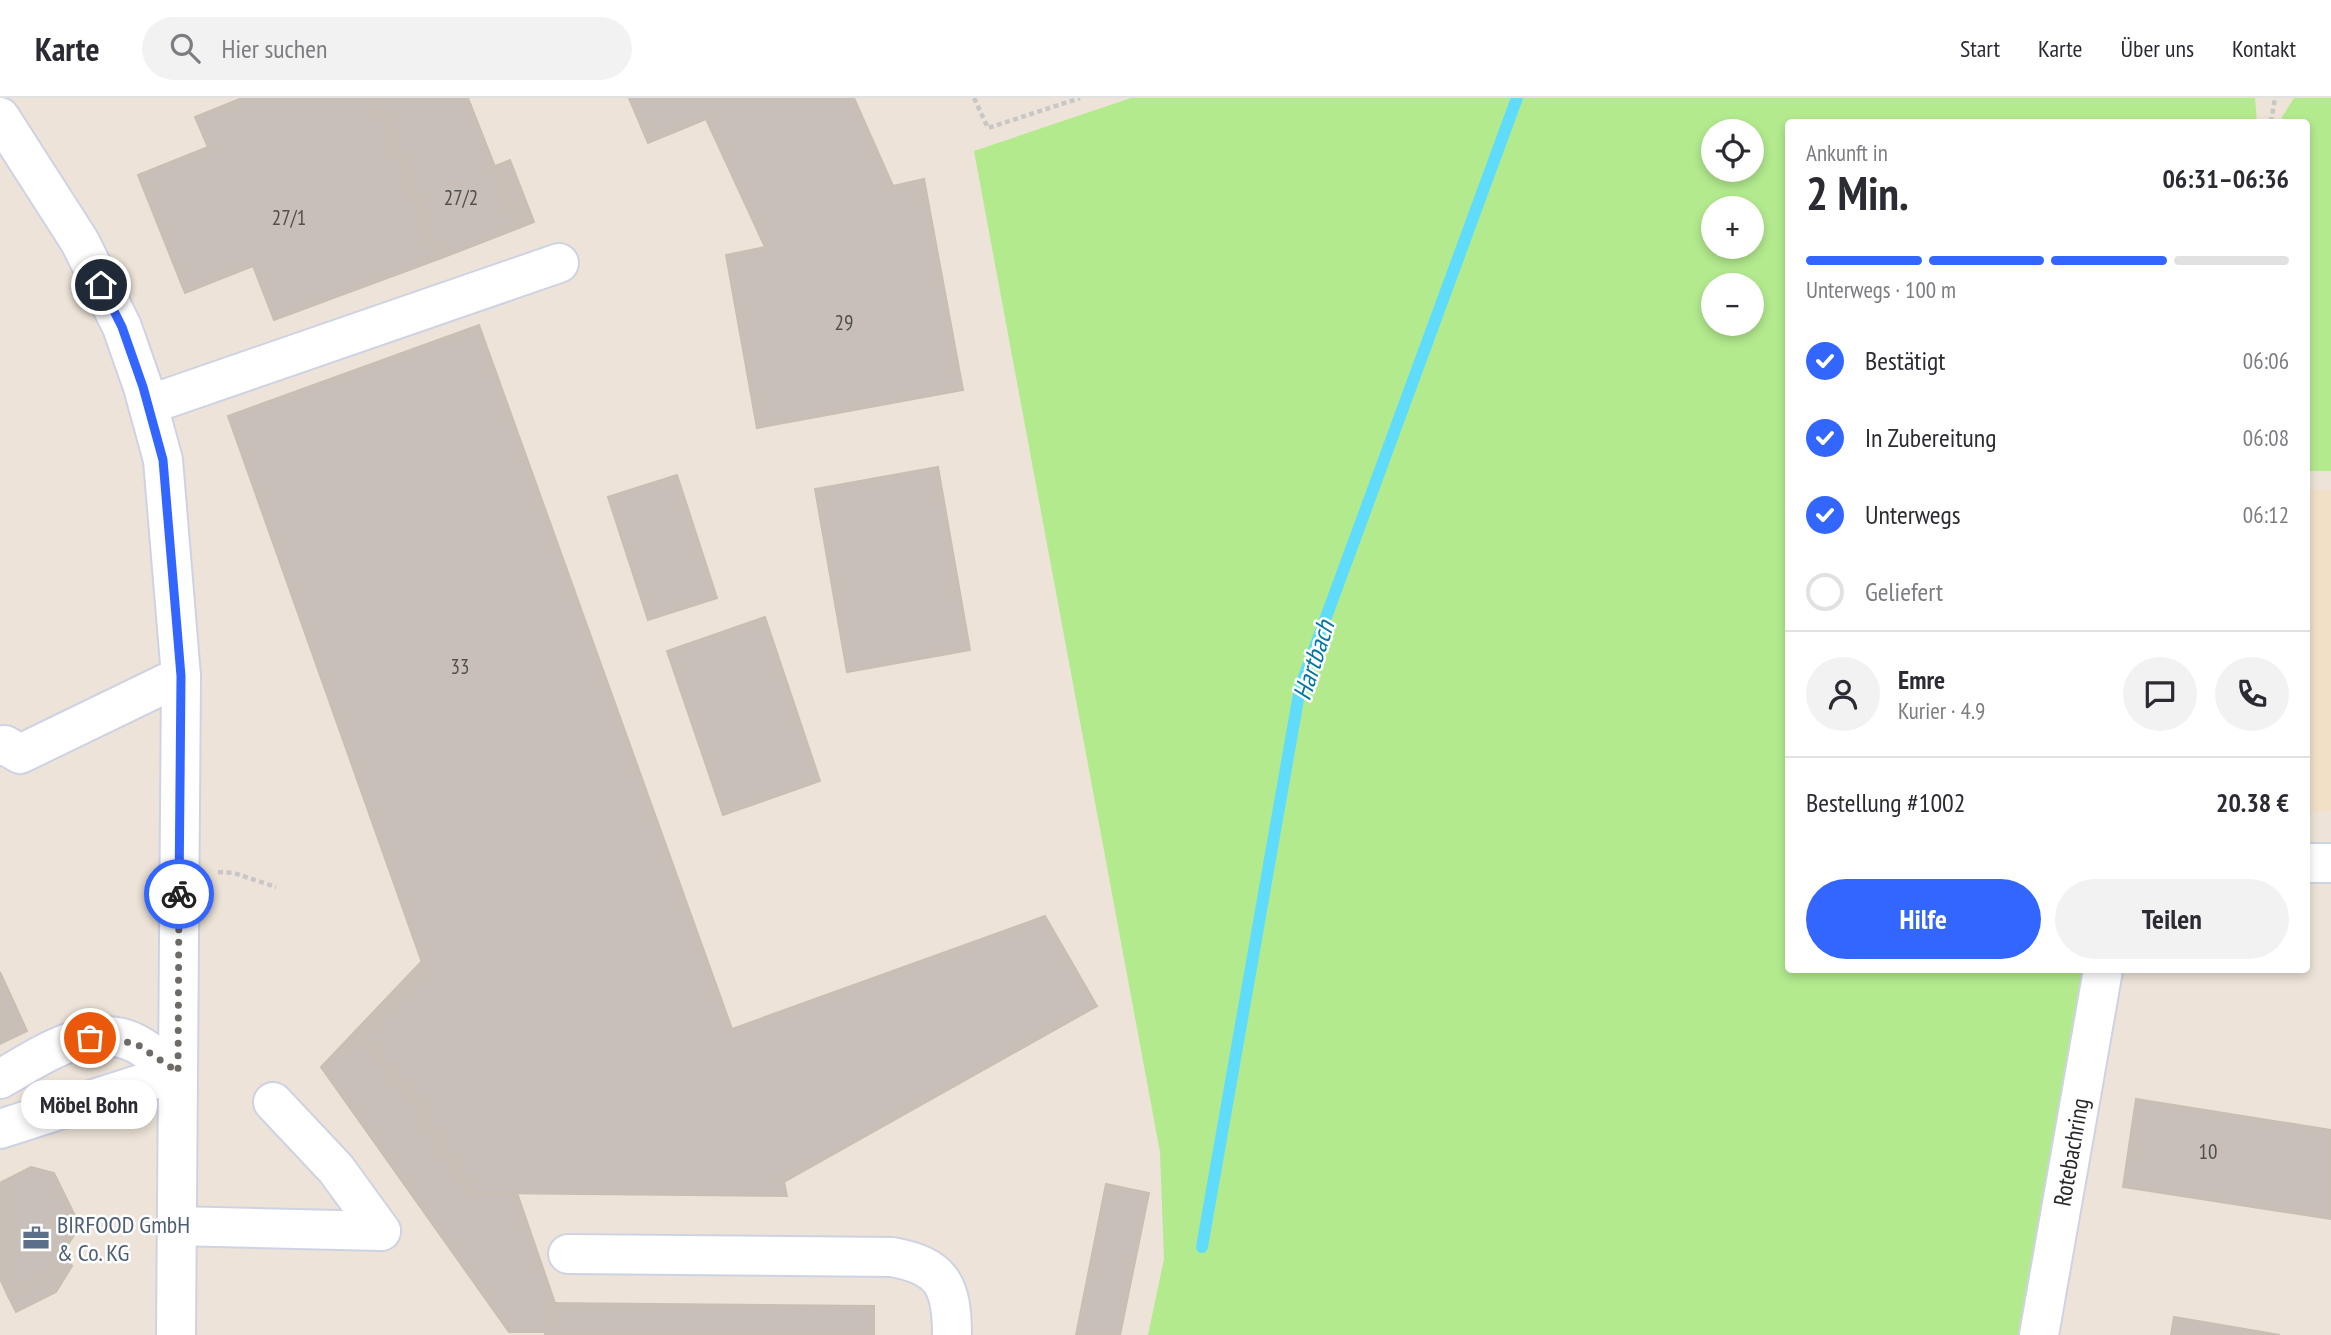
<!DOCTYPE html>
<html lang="de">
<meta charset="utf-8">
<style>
:root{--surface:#fff;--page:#f2f2f3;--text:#2b2b33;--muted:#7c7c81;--line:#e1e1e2;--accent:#36f}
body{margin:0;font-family:"PT Sans Narrow",sans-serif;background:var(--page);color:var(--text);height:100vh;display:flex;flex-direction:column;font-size:26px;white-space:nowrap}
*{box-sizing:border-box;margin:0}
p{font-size:23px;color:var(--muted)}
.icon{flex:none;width:38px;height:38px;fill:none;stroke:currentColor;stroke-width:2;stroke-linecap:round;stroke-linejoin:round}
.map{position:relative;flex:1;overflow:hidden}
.sheet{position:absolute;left:1785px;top:21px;width:525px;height:854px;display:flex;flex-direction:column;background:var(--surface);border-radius:7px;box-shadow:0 4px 10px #0003}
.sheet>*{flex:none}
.buttons{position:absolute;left:1701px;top:21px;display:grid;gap:14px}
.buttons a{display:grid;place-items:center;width:63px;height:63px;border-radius:50%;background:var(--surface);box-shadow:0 4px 10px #0003;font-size:35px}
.pin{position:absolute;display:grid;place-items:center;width:60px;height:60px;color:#fff;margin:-30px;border:4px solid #fff;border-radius:50%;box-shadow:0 2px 7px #0007}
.courier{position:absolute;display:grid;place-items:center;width:70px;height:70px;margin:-35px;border:5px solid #36f;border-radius:50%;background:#fff;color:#222;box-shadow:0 2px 9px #0007}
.bubble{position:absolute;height:49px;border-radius:24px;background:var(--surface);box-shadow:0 4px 10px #0003;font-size:23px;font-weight:700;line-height:49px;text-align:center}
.summary em{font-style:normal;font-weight:700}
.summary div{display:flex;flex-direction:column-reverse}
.summary{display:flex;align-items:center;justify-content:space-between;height:119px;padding:0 21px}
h1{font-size:46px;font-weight:700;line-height:52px}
.bar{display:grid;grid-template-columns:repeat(4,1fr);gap:10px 7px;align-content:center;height:84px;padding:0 21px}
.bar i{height:9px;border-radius:5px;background:var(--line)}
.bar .selected{background:var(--accent)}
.bar p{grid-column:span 4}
.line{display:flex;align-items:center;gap:18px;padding:0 21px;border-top:2px solid var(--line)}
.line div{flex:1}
.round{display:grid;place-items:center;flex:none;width:74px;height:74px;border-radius:37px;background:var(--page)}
ol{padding:0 21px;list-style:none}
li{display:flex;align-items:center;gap:21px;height:77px}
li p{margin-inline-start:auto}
li .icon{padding:7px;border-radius:50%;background:var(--accent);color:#fff;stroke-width:4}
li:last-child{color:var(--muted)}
li i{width:38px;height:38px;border:4px solid var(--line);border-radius:50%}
.button{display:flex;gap:14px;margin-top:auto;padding:14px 21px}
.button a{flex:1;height:80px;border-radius:42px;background:var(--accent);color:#fff;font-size:28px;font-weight:700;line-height:80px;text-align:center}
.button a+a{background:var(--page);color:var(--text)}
header{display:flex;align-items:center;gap:42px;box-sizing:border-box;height:98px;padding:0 35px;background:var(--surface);border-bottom:2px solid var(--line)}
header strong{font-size:33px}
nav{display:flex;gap:38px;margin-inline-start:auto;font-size:24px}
.search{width:490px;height:63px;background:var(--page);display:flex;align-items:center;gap:18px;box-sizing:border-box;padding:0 24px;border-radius:38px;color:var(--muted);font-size:26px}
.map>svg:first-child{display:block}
</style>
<header>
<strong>Karte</strong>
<div class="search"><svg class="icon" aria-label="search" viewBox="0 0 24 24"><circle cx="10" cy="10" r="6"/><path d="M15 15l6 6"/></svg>Hier suchen</div>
<nav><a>Start</a><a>Karte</a><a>Über uns</a><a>Kontakt</a></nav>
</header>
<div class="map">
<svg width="2331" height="1237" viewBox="0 0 2331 1237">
<rect width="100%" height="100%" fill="#ede3d8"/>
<path fill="#f1e0c6" d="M2307,392H2331V713L2307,714Z"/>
<g fill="#b3ea8e" fill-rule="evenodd">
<path d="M1131,0H2255L2257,24H1788V872H2082L2018,1237H1148L1164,1161L1160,1054L974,53ZM1752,33V72H1713V33ZM1752,110V149H1713V110ZM1713,187H1752V226H1713Z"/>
<path d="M2294,0H2331V373H2307L2306,24H2282V19Z"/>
</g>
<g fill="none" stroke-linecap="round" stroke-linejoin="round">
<path stroke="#5fdcfc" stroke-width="12" d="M1202,1149L1300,590L1517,0"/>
</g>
<g fill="#c8c0b8" stroke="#c8bfb2" stroke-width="2">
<path d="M242,0H377L439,161L274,222L253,168L185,195L138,77L208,49L195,19Z"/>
<path d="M377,0H468L519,130L439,161Z"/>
<path d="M629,0H854L893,88L924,81L963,292L757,330L726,157L765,149L706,21L648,45Z"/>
<path d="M510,62L534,124L519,130L495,68Z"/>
<path d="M479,227L732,931L1045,818L1097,908L784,1084L787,1098L470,1095L414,1002L361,938L425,873L228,318Z"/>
<path d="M938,369L970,552L847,574L815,391Z"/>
<path d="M677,377L717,500L648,522L608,399Z"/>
<path d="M765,519L820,683L723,717L667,553Z"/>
<path d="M421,864L425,873L361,938L414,1002L470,1095H517L555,1205H545V1234H509L321,969Z"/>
<path d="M0,874L27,933L0,946Z"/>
<path d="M2136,1001L2331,1032V1121L2123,1089Z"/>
<path d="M31,1069L54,1075L80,1128L48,1177L8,1198L0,1181V1085Z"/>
<path d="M1106,1086L1149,1095L1120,1237H1076Z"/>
<path d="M65,1151L72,1168L56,1194L16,1214L8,1198L48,1177Z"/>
<path d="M545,1205L874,1208V1237H545Z"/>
<path d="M2174,1219L2280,1237H2171Z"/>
</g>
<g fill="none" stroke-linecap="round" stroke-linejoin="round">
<g stroke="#ced3e4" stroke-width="42">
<g id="minor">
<path d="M0,19L80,144L122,229L143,289L163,362L181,578L176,1237"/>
<path d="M148,307L559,165"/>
<path d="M0,648L5,647L20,656L181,578"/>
<path d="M2306,765H2331"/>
<path d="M0,981C40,959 90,921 137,946C151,954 165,965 178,974L0,1031"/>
<path d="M273,1004L336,1071L381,1133"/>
<path d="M176,1128L381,1133"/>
<path d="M568,1156L892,1159C942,1168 952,1187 952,1237"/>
<path d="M2039,1237L2103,872"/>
</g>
</g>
<g stroke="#c7c7c7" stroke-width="4.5" stroke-dasharray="5 3.5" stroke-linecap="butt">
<path d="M974,0L988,30L1080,0"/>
<path d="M2271,24L2275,0"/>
<path d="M218,774L234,775L276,789"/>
</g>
<use href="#minor" stroke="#fff" stroke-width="38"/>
</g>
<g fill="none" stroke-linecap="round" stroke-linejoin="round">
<path stroke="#6e6a66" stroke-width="7" stroke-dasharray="0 12.6" d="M90,940L135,945L178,974L179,796"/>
<path stroke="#36f" stroke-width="9" d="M101,187L122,229L143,289L163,362L181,578L179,796"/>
</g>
<defs>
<g id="office-bare" transform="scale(2.1)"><path d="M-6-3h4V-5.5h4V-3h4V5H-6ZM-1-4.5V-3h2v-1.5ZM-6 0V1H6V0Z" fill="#5c6f8a" stroke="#fff" stroke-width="2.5" paint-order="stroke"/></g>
</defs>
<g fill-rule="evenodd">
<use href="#office-bare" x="36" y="1140"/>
</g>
<g text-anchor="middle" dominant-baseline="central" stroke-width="5" stroke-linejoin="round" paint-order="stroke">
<g font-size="21" fill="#514f4d">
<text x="461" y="99">27/2</text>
<text x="289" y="119">27/1</text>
<text x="844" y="224">29</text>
<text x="460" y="568">33</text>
<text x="2208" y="1053">10</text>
</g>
<g font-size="24" fill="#292929" stroke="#fff">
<text transform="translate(2071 1054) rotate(-80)">Rotebachring</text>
</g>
<g font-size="24" fill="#4e5e75" stroke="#fff" text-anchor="start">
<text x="57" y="1126">BIRFOOD GmbH<tspan x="57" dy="28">&amp; Co. KG</tspan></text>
</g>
<g font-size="26" font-style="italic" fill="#0077a5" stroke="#fff">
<text transform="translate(1313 562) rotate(-72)">Hartbach</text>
</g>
</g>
</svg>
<div class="buttons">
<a><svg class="icon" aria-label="locate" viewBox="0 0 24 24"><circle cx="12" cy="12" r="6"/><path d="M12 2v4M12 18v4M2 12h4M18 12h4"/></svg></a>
<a>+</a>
<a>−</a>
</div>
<div class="pin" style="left:90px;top:940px;background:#ea580c"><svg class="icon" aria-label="bag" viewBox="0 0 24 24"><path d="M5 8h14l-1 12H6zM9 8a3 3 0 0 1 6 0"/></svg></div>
<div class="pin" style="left:101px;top:187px;background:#1f2937"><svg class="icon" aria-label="home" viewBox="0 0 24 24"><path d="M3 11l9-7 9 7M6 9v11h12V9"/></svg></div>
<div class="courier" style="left:179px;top:796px"><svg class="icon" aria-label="bike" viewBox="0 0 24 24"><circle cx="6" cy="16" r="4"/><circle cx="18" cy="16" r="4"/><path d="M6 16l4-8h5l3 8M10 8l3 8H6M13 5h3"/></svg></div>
<div class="bubble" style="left:21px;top:982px;width:136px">Möbel Bohn</div>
<section class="sheet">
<div class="summary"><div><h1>2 Min.</h1><p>Ankunft in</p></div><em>06:31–06:36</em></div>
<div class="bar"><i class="selected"></i><i class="selected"></i><i class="selected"></i><i></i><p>Unterwegs · 100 m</p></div>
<ol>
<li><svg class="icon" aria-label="check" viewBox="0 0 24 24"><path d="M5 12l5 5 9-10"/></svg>Bestätigt<p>06:06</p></li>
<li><svg class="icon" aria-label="check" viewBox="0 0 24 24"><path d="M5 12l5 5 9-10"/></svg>In Zubereitung<p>06:08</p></li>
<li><svg class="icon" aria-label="check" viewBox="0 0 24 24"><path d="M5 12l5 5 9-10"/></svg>Unterwegs<p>06:12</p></li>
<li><i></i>Geliefert</li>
</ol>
<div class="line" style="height:126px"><a class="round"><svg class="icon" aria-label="person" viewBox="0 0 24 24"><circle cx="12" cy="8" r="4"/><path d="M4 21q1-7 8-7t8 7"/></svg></a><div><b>Emre</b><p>Kurier · 4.9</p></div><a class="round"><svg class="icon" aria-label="chat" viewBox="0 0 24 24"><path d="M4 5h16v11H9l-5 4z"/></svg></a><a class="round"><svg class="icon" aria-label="phone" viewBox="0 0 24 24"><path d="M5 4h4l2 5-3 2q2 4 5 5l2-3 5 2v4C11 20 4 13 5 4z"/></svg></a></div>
<div class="line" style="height:91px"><div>Bestellung #1002</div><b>20.38 €</b></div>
<div class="button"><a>Hilfe</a><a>Teilen</a></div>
</section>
</div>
